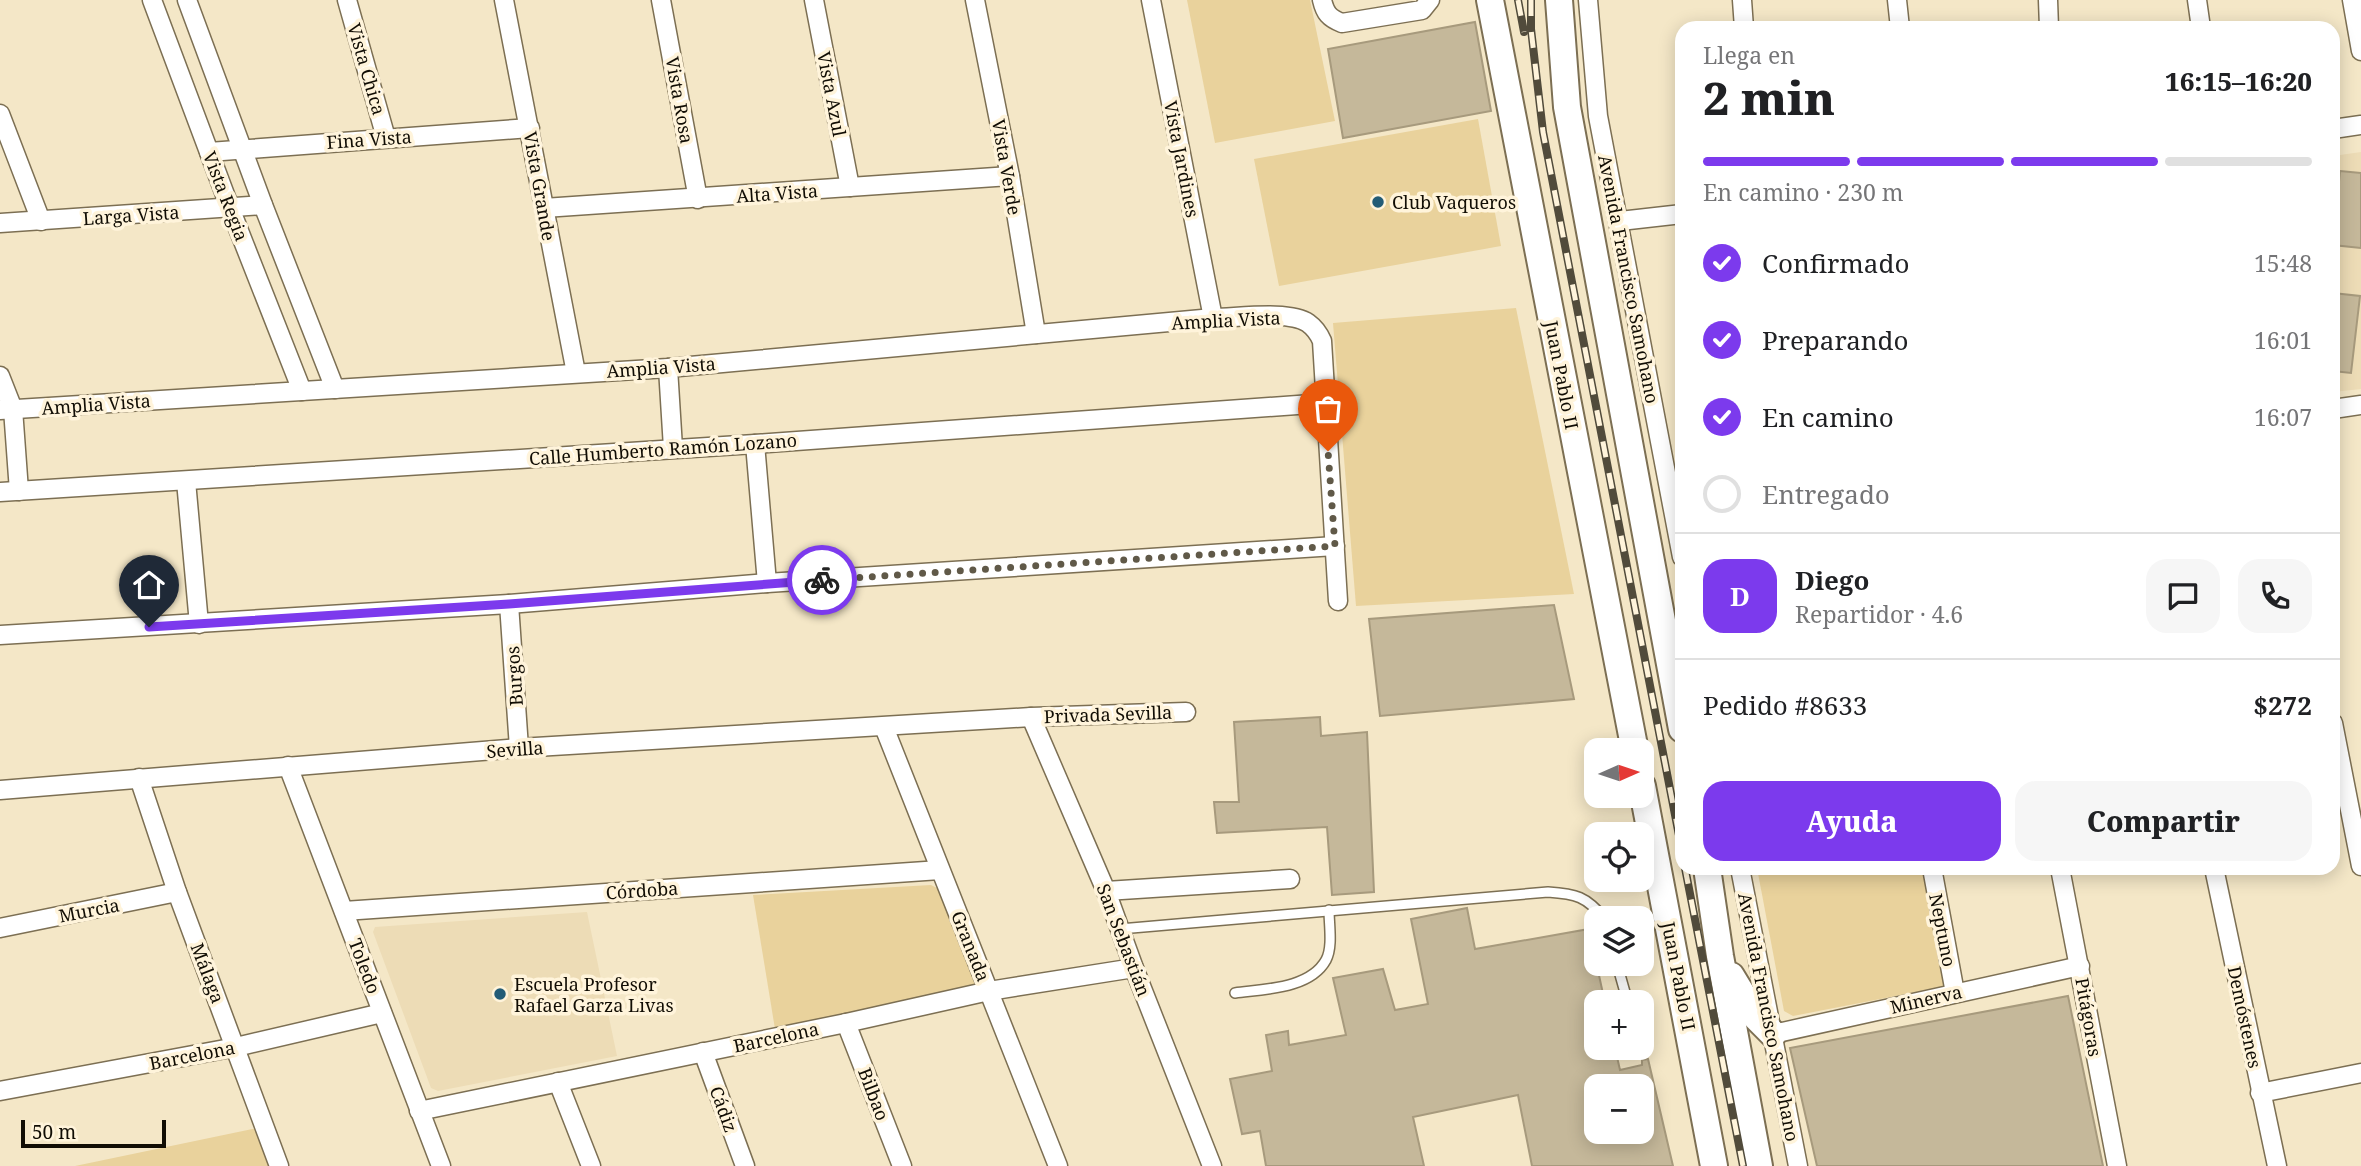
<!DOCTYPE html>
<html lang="es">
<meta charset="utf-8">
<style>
:root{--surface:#fff;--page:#f6f6f6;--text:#202124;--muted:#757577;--line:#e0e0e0;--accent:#7c3aed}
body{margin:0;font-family:"Noto Serif",serif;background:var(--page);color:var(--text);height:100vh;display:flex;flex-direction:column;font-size:26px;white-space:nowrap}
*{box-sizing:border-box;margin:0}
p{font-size:23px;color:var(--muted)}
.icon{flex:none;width:38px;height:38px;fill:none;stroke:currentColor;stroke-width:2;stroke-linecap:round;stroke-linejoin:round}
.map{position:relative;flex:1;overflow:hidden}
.drawer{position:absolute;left:1675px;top:21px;width:665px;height:854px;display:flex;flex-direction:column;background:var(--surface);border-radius:21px;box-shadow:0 4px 18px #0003}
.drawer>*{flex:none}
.needle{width:46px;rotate:87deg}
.fabs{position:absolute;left:1584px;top:738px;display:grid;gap:14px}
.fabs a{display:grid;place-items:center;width:70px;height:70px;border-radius:14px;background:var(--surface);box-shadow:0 4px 18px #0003;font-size:35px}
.scale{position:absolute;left:21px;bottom:18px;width:145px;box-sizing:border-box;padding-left:7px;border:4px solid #110d04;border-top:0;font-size:19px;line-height:24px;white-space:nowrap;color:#110d04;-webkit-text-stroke:5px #fff4db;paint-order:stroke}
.pin{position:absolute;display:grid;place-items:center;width:60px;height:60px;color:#fff;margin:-72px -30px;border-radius:50% 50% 50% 0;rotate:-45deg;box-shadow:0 0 7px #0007}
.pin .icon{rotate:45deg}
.courier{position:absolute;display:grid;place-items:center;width:70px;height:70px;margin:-35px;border:5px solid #7c3aed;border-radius:50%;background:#fff;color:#222;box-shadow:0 2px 9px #0007}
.headline em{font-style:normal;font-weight:800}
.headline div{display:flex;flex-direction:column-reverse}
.headline{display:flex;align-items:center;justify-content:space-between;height:119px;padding:0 28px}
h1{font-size:46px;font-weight:800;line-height:52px}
.bar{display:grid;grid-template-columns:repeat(4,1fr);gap:10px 7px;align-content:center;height:84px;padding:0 28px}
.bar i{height:9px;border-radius:5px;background:var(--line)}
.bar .selected{background:var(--accent)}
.bar p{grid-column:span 4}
.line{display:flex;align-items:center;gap:18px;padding:0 28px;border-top:2px solid var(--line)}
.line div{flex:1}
.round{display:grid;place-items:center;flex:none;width:74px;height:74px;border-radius:21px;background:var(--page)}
ol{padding:0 28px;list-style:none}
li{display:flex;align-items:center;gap:21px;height:77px}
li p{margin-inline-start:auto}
li .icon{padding:7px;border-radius:50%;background:var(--accent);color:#fff;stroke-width:4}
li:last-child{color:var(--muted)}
li i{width:38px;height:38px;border:4px solid var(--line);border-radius:50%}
.primary-button{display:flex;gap:14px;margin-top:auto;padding:14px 28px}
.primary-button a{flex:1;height:80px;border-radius:21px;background:var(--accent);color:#fff;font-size:28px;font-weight:800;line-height:80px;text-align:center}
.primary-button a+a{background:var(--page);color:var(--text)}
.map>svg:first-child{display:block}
</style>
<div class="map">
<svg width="2361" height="1166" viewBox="0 0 2361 1166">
<rect width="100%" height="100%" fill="#f4e7c7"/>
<g fill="#eddcb6">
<path d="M2361,152V389L2333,392V156Z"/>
<path d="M587,912L617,1056L438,1091L431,1088L373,932L375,927Z"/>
</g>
<g fill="#e9d29c">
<path d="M1187,0H1310L1335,121L1215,143Z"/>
<path d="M1478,119L1501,246L1279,286L1254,159Z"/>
<path d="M1516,308L1574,594L1356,606L1333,323Z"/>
<path d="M1757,868H1928L1947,986L1793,1016L1784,1011Z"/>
<path d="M931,885L939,889L976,982L971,991L775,1029L753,895Z"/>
<path d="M257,1128L271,1166H75Z"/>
</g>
<g fill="#c5b89a" stroke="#a79a7d" stroke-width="2" fill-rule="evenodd">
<path d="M1475,22L1491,111L1343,138L1328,49Z"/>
<path d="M2340,171L2361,173V248L2333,245Z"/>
<path d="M2333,293L2360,296L2351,373L2333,371Z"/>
<path d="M1554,605L1574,699L1380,716L1369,619Z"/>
<path d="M1320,717L1321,736L1367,732L1374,892L1332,895L1327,827L1217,833L1214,802H1239L1234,722Z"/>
<path d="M1467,908L1475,949L1589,929L1605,1003H1596V1048H1615L1620,1070L1642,1065V1060L1648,1059L1673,1166H1532L1518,1095L1413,1117L1424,1166H1266L1260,1131L1242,1134L1230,1079L1272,1071L1266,1035L1288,1031L1289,1045L1346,1035L1333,978L1383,969L1395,1010L1428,1004L1411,919ZM1596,1087H1642V1132H1596Z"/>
<path d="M2068,996L2103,1166H1817L1790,1048Z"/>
</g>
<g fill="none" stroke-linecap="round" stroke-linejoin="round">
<g stroke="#7c6f53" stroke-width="12">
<g id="lane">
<path d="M1120,929L1548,892C1576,894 1586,896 1605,919"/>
<path d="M1617,964L1628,1003"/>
<path d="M1235,993C1264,989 1310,989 1326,960C1333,947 1329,925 1329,910"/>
</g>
</g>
<g stroke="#7c6f53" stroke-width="21">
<g id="street">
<path d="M152,0L230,208L302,391"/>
<path d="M187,0L263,205L335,389"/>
<path d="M347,0L386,138"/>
<path d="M504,0L576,373"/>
<path d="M661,0L698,199"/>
<path d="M814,0L850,187"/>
<path d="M975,0L1010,176L1036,334"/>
<path d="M1151,0L1213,318"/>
<path d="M1322,0C1325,13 1329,18 1342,23L1422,10L1430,0"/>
<path d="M1588,0L1598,116L1682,557"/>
<path d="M1742,0L1744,28"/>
<path d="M1897,0L1900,28"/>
<path d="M2048,0L2049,28"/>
<path d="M2197,0L2201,28"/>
<path d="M2352,0L2361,51"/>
<path d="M0,114L41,221"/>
<path d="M2333,129L2361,125"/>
<path d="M209,152L530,128"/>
<path d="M544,208L1010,176"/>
<path d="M1620,221L1682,214"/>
<path d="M0,223L263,205"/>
<path d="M668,368L673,448"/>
<path d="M0,376L13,409L19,491"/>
<path d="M2333,409L2361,405"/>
<path d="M0,410L668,368L1213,318C1236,318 1290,310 1308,323C1315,328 1319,334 1322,341L1338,601"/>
<path d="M755,444L767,583"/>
<path d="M186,481L199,624"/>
<path d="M0,492L755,444L1325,403"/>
<path d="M509,604L519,748"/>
<path d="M0,635L509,604L767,583L1335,546"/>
<path d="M1031,717L1106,891L1134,968L1212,1166"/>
<path d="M2333,723L2361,866"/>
<path d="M884,727L1058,1166"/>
<path d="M288,766L441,1166"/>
<path d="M139,778L177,892L279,1166"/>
<path d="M0,790L519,748L1031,717L1186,712"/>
<path d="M1740,868L1798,1166"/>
<path d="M1932,868L1955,993"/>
<path d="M2060,868L2117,1166"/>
<path d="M2214,868L2277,1166"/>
<path d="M1106,891L1290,879"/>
<path d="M344,911L940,870"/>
<path d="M0,928L177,892"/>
<path d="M846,1023L902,1166"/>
<path d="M1773,1034L2080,966"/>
<path d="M703,1052L745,1166"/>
<path d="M558,1082L591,1166"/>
<path d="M0,1091L236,1047L382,1013"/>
<path d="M2260,1093L2361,1073"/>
<path d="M419,1111L846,1023L989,991L1134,968"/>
</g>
</g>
<g stroke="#7c6f53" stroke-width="30">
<g id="secondary">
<path d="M1490,0L1635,751"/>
<path d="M1559,0L1567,107L1682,729"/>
<path d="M1642,786L1714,1166"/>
<path d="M1707,868L1720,956L1759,1166"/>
<path d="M1731,976L1756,1017L1773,1034"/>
</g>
</g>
<use href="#lane" stroke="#fff" stroke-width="9"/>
<use href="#street" stroke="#fff" stroke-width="18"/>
<use href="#secondary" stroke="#fff" stroke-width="26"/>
<g stroke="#514b3b" stroke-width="8">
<g id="rail">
<path d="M1518,0L1524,32"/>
<path d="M1531,0V29L1543,132L1682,851"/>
<path d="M1685,868L1743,1166"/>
</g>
</g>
<use href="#rail" stroke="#fff4db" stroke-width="5" stroke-dasharray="16" stroke-linecap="butt"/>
</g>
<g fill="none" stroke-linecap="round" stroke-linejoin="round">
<path stroke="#605948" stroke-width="7" stroke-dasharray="0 12.6" d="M822,580L1335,546L1328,451"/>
<path stroke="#7c3aed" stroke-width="9" d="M149,627L509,604L822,580"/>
</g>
<g fill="#235c76" stroke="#fff4db" stroke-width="2.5">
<circle cx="1378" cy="202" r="7"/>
<circle cx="500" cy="994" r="7"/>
</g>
<g text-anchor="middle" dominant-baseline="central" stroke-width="7" stroke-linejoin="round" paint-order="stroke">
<g font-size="18" fill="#110d04" stroke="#fff4db">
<text transform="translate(367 69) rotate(74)">Vista Chica</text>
<text transform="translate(832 94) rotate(79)">Vista Azul</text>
<text transform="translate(680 100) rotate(80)">Vista Rosa</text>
<text transform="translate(369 139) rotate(-4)">Fina Vista</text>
<text transform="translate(1182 159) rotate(79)">Vista Jardines</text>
<text transform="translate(1007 167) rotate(80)">Vista Verde</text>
<text transform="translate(540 186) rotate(80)">Vista Grande</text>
<text transform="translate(777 193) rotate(-4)">Alta Vista</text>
<text transform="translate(226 196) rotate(69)">Vista Regia</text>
<text transform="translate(131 215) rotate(-4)">Larga Vista</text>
<text transform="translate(1629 279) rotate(79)">Avenida Francisco Samohano</text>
<text transform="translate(1226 320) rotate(-3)">Amplia Vista</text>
<text transform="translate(661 367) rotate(-4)">Amplia Vista</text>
<text transform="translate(1562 375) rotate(79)">Juan Pablo II</text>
<text transform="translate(96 404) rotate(-4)">Amplia Vista</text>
<text transform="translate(663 449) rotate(-4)">Calle Humberto Ramón Lozano</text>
<text transform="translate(514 676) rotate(-94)">Burgos</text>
<text transform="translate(1108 714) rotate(-2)">Privada Sevilla</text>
<text transform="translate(515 749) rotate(-4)">Sevilla</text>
<text transform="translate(642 890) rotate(-4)">Córdoba</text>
<text transform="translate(89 910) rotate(-11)">Murcia</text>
<text transform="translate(1943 930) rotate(79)">Neptuno</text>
<text transform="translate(1124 940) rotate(69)">San Sebastián</text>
<text transform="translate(971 946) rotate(68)">Granada</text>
<text transform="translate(365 966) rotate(69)">Toledo</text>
<text transform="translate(208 973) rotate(69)">Málaga</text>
<text transform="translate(1679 976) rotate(79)">Juan Pablo II</text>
<text transform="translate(1926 999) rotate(-13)">Minerva</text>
<text transform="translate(1769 1017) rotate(79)">Avenida Francisco Samohano</text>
<text transform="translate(2089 1017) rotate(80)">Pitágoras</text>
<text transform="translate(2245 1017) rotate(78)">Demóstenes</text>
<text transform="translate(776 1037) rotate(-12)">Barcelona</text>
<text transform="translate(192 1055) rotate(-11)">Barcelona</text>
<text transform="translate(874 1094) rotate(69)">Bilbao</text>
<text transform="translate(724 1109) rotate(70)">Cádiz</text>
</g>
<g font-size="18" fill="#110d04" stroke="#fff4db" text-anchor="start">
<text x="1392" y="202">Club Vaqueros</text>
<text x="514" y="984">Escuela Profesor<tspan x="514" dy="21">Rafael Garza Livas</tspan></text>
</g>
</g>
</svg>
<div class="fabs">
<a><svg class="needle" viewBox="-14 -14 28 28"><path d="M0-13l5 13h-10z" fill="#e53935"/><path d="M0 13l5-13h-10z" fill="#757577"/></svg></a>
<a><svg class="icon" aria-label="locate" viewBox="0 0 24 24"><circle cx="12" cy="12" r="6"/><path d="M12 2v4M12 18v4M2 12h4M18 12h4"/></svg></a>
<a><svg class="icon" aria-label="layers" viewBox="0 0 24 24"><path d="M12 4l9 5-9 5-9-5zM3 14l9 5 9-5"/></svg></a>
<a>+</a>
<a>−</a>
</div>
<div class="scale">50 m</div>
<div class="pin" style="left:1328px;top:451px;background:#ea580c"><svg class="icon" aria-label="bag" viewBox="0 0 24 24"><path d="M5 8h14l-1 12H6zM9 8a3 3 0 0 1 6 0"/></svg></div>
<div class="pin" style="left:149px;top:627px;background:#1f2937"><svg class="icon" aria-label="home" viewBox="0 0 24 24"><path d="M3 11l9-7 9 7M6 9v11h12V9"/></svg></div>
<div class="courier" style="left:822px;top:580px"><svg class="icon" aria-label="bike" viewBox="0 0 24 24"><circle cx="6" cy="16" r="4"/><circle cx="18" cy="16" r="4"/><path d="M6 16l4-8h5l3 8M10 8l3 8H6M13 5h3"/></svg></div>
<section class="drawer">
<div class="headline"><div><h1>2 min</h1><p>Llega en</p></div><em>16:15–16:20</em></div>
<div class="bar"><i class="selected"></i><i class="selected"></i><i class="selected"></i><i></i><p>En camino · 230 m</p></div>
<ol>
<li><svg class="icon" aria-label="check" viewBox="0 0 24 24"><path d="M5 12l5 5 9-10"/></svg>Confirmado<p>15:48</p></li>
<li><svg class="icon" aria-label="check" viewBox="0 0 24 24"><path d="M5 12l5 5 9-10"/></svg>Preparando<p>16:01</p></li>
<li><svg class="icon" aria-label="check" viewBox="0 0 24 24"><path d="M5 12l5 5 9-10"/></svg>En camino<p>16:07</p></li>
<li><i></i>Entregado</li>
</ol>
<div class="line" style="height:126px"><b class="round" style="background:var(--accent);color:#fff">D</b><div><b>Diego</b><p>Repartidor · 4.6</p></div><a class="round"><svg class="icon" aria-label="chat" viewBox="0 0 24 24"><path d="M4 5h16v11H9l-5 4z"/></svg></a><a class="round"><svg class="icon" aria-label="phone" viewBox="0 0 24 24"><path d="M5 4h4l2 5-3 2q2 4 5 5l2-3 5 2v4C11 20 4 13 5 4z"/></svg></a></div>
<div class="line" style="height:91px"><div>Pedido #8633</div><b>$272</b></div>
<div class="primary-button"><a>Ayuda</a><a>Compartir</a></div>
</section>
</div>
